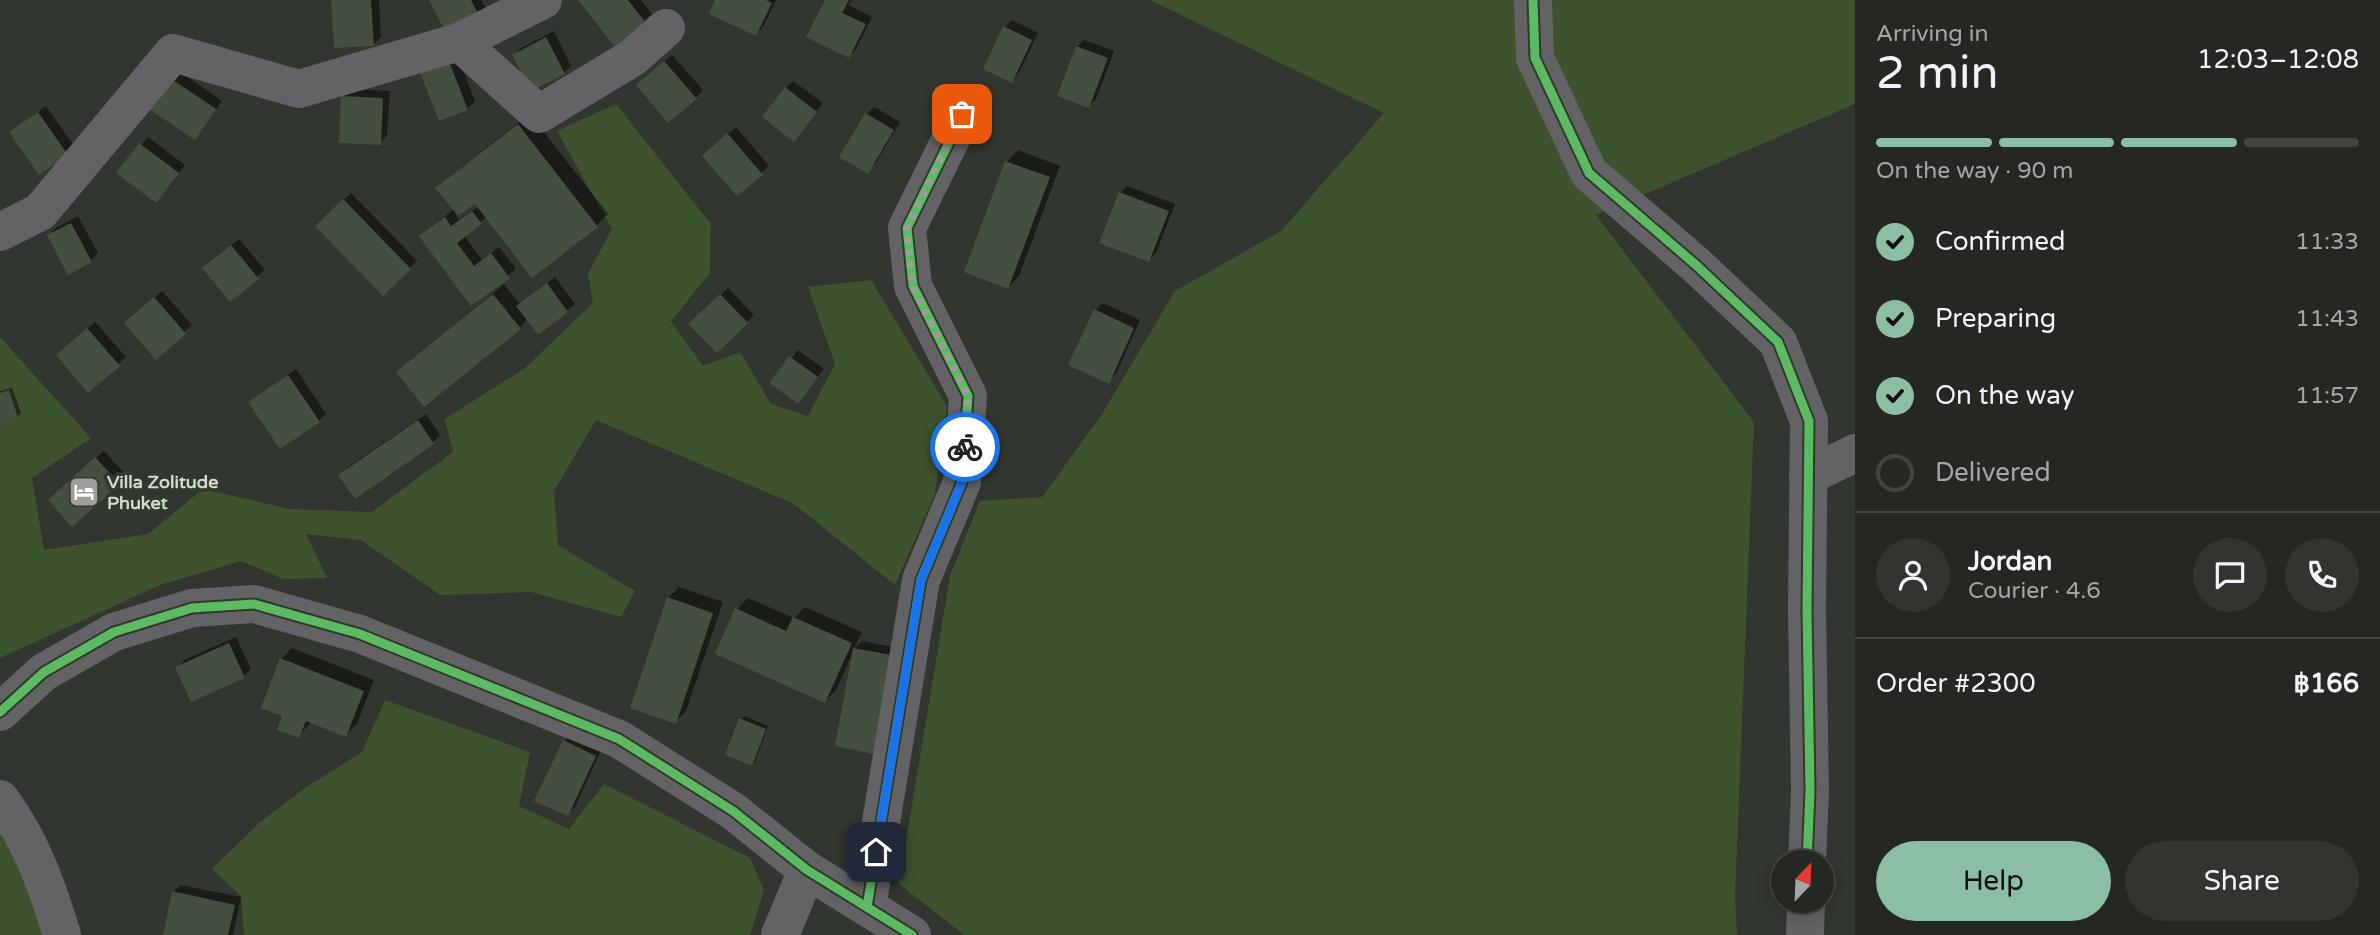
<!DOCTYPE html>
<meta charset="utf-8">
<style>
:root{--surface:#252822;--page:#31342f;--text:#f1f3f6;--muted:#a3a6a5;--line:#424440;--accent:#8abfa5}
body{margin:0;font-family:"Varela Round",sans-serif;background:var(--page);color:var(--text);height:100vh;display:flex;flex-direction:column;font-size:26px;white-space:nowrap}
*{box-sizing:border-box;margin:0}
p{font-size:23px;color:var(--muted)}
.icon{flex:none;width:38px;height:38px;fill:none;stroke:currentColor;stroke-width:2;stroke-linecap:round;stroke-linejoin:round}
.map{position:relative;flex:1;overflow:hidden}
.side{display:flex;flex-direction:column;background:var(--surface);width:525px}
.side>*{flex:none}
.needle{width:46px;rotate:23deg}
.controls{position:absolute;left:1771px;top:850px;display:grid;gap:14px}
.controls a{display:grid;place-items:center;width:63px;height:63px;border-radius:50%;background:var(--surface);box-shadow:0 4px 18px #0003,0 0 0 2px var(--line);font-size:35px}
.pin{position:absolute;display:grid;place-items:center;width:60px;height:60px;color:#fff;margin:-30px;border-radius:14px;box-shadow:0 4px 10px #0006}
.courier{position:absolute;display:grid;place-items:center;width:70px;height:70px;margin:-35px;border:5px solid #1a73e8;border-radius:50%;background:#fff;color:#222;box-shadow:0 2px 9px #0007}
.summary em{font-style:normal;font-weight:600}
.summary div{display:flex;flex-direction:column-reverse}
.summary{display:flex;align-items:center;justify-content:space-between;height:119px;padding:0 21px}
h1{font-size:46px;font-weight:600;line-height:52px}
.bar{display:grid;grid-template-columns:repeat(4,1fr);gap:10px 7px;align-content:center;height:84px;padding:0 21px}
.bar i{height:9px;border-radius:5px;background:var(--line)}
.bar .current{background:var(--accent)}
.bar p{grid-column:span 4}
.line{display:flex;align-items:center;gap:18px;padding:0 21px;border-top:2px solid var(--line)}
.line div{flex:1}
.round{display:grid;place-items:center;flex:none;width:74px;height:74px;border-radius:37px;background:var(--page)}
ol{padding:0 21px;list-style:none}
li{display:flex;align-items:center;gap:21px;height:77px}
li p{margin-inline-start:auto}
li .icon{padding:7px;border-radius:50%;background:var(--accent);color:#111;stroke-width:4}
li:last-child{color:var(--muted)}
li i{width:38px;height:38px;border:4px solid var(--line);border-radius:50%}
.cta{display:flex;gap:14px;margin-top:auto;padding:14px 21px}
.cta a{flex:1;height:80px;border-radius:42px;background:var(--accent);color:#111;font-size:28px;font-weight:600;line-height:80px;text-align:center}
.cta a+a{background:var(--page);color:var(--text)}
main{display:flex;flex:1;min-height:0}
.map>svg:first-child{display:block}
</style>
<main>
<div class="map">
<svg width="1855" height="935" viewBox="0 0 1855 935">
<rect width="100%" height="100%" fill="#31362e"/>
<g fill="#3c532e">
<path d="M1150,0H1855V104L1596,215L1754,422L1735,897L1737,935H964L899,884L950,576L980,501L1042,497L1102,414L1175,291L1281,231L1384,113Z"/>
<path d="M616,104L711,224L710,273L671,321L703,366L740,352L771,404L808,416L835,364L808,287L871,280L947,406L935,494L895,585L794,504L596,420L554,491L558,545L635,591L621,617L531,592L440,595L361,540L306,534L327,578L283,579L241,561L160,585L0,658V337L91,438L32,478L44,550L148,534L203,489L289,509L372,512L453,452L445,419L525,368L593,303L588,273L612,229L557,131Z"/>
<path d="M385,700L530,752L519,806L569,829L604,784L750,858L764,890L750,935H244L241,896L212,869L259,823L305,788L362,752Z"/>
<path d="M0,803L54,935H0Z"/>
</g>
<g fill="#0007" fill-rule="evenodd">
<path d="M333,0H379L381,37L373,45Z"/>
<path d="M431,0H482L485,7L478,14Z"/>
<path d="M581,0H641L652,14L615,44Z"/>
<path d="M717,0H776L763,27L756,34Z"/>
<path d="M827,0H851L848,5L872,17L856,49L848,56Z"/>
<path d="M1012,20L1038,33L1019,73L1012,81L1005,27Z"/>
<path d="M554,31L571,66L564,73L514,55L521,48Z"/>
<path d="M1084,40L1114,51L1096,99L1088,106L1077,47Z"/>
<path d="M456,52L475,101L467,109L421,70Z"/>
<path d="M672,55L703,90L696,98L645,78Z"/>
<path d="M173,67L222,101L195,138L165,75Z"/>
<path d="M793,81L823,103L794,140L786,88Z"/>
<path d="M350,89L390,91L387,135L380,143L343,96Z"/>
<path d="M46,106L74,146L67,153L12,132Z"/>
<path d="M874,107L900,122L875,164L867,171V114Z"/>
<path d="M530,114L608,214L597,225L532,275L487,217L464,235L482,260L499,247L516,269L471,304L421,236L454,209L438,188L449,177ZM475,201L479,206L459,220L456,215Z"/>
<path d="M736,127L769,166L761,173L711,148Z"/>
<path d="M148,137L185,165L163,193L119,172Z"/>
<path d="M1018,150L1060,166L1019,276L1008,287L966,271L1007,162Z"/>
<path d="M1127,186L1175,204L1156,253L1149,260L1120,193Z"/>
<path d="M351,193L417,261L383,293L318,226Z"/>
<path d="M78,216L98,253L90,261L49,235L56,228Z"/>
<path d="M239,239L265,270L230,299L211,261Z"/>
<path d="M555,277L575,304L538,333L528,319L520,327L399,372L504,284L520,304Z"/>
<path d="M728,288L754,315L717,351L691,324Z"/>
<path d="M162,291L192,325L157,357L133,316Z"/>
<path d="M1103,303L1140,320L1116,374L1108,382L1095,310Z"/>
<path d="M95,322L126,357L118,364L66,348Z"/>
<path d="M798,350L824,369L798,402L771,383Z"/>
<path d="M296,369L326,414L319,421L250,402Z"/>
<path d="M12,388L21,413L17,417L0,422V391Z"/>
<path d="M426,414L440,435L433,442L355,496L340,475L347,468Z"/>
<path d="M104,451L126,475L119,483L57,493Z"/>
<path d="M679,587L723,602L686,711L675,722L668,598Z"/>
<path d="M748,598L794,618L805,607L862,632L854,649L862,641L903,649L885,745L853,652L836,690L825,701L717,653L737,609Z"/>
<path d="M236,637L251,669L244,676L177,668L184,660Z"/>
<path d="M292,648L374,680L357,724L346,735L311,722L299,736L285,715L281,659Z"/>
<path d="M744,716L768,726L755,761L751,764L741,719Z"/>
<path d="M572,734L602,748L575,807L567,814L565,741Z"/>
<path d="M181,885L241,897L233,935H164L173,892Z"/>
</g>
<g fill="#454f3f">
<path d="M331,0H371L374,46L334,48Z"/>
<path d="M429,0H471L479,16L446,33Z"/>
<path d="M578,0H628L646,23L615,47Z"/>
<path d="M715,0H766L772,3L756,36L709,14Z"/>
<path d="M825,0H849L842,13L866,24L849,58L806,37Z"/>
<path d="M1003,26L1032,40L1012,83L983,69Z"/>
<path d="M546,37L565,74L531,91L512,55Z"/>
<path d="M1076,46L1108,58L1089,108L1057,96Z"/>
<path d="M448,59L468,110L439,121L419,70Z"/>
<path d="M664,61L697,99L668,123L636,85Z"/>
<path d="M164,74L216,109L195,140L143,105Z"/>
<path d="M785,87L817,112L794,142L762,117Z"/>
<path d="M341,96L383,98L381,145L339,143Z"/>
<path d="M38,112L68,155L39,175L9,132Z"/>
<path d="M865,113L894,130L868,174L839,157Z"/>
<path d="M518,124L598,227L532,278L475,204L458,216L435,188Z"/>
<path d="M727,133L763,175L737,196L702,156Z"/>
<path d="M139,143L179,173L156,203L116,173Z"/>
<path d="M1005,161L1050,177L1008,289L964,272Z"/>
<path d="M1119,192L1169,211L1149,262L1099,243Z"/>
<path d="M343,199L411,269L383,296L315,226Z"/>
<path d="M472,211L482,224L457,243L474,266L491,253L510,278L471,306L419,236L445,217L451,226Z"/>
<path d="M71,223L92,262L68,275L47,235Z"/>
<path d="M231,245L259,279L230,302L202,268Z"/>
<path d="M547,283L568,312L538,335L516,306Z"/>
<path d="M493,294L521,329L424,407L396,372Z"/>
<path d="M720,294L748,323L717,353L688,324Z"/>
<path d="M154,297L186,334L156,360L124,323Z"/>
<path d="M1094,309L1134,328L1109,384L1068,365Z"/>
<path d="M87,328L120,366L88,393L56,355Z"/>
<path d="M789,356L818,377L798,404L769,383Z"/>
<path d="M288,375L320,422L280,449L248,402Z"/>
<path d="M9,390L18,418L0,424V393Z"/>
<path d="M418,420L434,444L355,499L338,475Z"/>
<path d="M95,457L120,484L72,527L48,500Z"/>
<path d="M667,597L713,613L676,724L630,708Z"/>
<path d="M735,608L786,631L793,617L852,643L825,703L715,654Z"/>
<path d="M229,643L245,678L191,702L175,667Z"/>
<path d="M853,648L897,656L879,755L835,746Z"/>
<path d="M280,658L364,691L346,737L306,721L299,738L277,730L282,716L261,708Z"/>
<path d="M739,718L766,729L752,766L725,755Z"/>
<path d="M563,740L596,756L568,816L534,801Z"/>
<path d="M172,891L235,905L228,935H163Z"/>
</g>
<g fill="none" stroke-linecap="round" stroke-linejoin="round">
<g stroke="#636264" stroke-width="38">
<path d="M1533,0L1535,58L1589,173L1696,265L1778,342L1809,421L1807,610L1810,791L1807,863"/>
<path d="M459,42L539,114L632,58L666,28"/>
<path d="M0,232L40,212L173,53L299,89L459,42L543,0"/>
<path d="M1808,476L1855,453"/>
<path d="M0,712L44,672L114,632L192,608L254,604L360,634L619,739L733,811L807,870L912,935"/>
<path d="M0,799C31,840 47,886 62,935"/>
<path d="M867,907L921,580L962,482L968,396L913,286L907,228L963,114"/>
<path d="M780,935L807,870"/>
<path d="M1805,935L1806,901"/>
</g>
<g stroke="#303a2b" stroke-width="13">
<g id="cycleway">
<path d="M1533,0L1535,58L1589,173L1696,265L1778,342L1809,421L1807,610L1810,791L1807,863"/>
<path d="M0,712L44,672L114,632L192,608L254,604L360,634L619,739L733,811L807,870L912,935"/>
<path d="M867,907L921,580L962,482L968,396L913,286L907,228L963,114"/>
</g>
</g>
<use href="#cycleway" stroke="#5cba63" stroke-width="9"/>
</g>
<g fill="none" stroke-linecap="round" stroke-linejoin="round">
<path stroke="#9aa097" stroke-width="7" stroke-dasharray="0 12.6" d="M962,114L907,228L912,286L968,396L965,447"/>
<path stroke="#1a73e8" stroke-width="9" d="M876,852L921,580L962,482L965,447"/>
</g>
<defs>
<g id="hotel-square" transform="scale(1.575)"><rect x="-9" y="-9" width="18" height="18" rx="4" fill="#9aa097" stroke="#303a2b"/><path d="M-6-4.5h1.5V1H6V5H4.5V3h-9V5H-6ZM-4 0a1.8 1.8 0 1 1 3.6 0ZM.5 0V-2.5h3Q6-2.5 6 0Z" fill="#fff"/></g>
</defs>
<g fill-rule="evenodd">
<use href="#hotel-square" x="84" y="492"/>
</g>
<g text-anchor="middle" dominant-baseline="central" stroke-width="7" stroke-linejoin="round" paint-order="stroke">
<g font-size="18" font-weight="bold" fill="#d2d9cf" stroke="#303a2b" text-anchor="start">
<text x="107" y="482">Villa Zolitude<tspan x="107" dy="21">Phuket</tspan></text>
</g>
</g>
</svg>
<div class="controls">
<a><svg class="needle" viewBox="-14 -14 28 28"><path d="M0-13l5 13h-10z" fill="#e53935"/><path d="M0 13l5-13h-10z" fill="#a3a6a5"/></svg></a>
</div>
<div class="pin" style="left:962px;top:114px;background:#ea580c"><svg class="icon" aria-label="bag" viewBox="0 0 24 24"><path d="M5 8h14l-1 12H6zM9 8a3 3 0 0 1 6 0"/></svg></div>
<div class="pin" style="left:876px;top:852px;background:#1f2937"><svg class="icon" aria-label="home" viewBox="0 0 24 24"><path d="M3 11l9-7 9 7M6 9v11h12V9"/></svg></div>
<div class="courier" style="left:965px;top:447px"><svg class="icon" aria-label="bike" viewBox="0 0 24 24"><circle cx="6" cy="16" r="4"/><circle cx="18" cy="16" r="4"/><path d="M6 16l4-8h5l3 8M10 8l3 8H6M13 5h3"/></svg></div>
</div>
<section class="side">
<div class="summary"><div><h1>2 min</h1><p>Arriving in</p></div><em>12:03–12:08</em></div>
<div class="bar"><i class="current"></i><i class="current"></i><i class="current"></i><i></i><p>On the way · 90 m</p></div>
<ol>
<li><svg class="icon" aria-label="check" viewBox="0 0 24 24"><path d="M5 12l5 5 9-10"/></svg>Confirmed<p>11:33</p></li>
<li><svg class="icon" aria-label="check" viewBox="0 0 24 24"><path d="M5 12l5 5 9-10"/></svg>Preparing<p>11:43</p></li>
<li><svg class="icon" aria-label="check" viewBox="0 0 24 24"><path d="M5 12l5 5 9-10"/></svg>On the way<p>11:57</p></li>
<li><i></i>Delivered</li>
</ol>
<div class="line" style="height:126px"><a class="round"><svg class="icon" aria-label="person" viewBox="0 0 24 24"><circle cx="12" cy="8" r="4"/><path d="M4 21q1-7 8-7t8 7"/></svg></a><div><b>Jordan</b><p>Courier · 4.6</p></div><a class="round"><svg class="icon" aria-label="chat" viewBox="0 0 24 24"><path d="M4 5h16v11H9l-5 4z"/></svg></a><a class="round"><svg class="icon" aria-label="phone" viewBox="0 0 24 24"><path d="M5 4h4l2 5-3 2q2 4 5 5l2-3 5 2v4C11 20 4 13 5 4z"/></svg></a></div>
<div class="line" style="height:91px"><div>Order #2300</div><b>฿166</b></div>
<div class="cta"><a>Help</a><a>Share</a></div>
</section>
</main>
